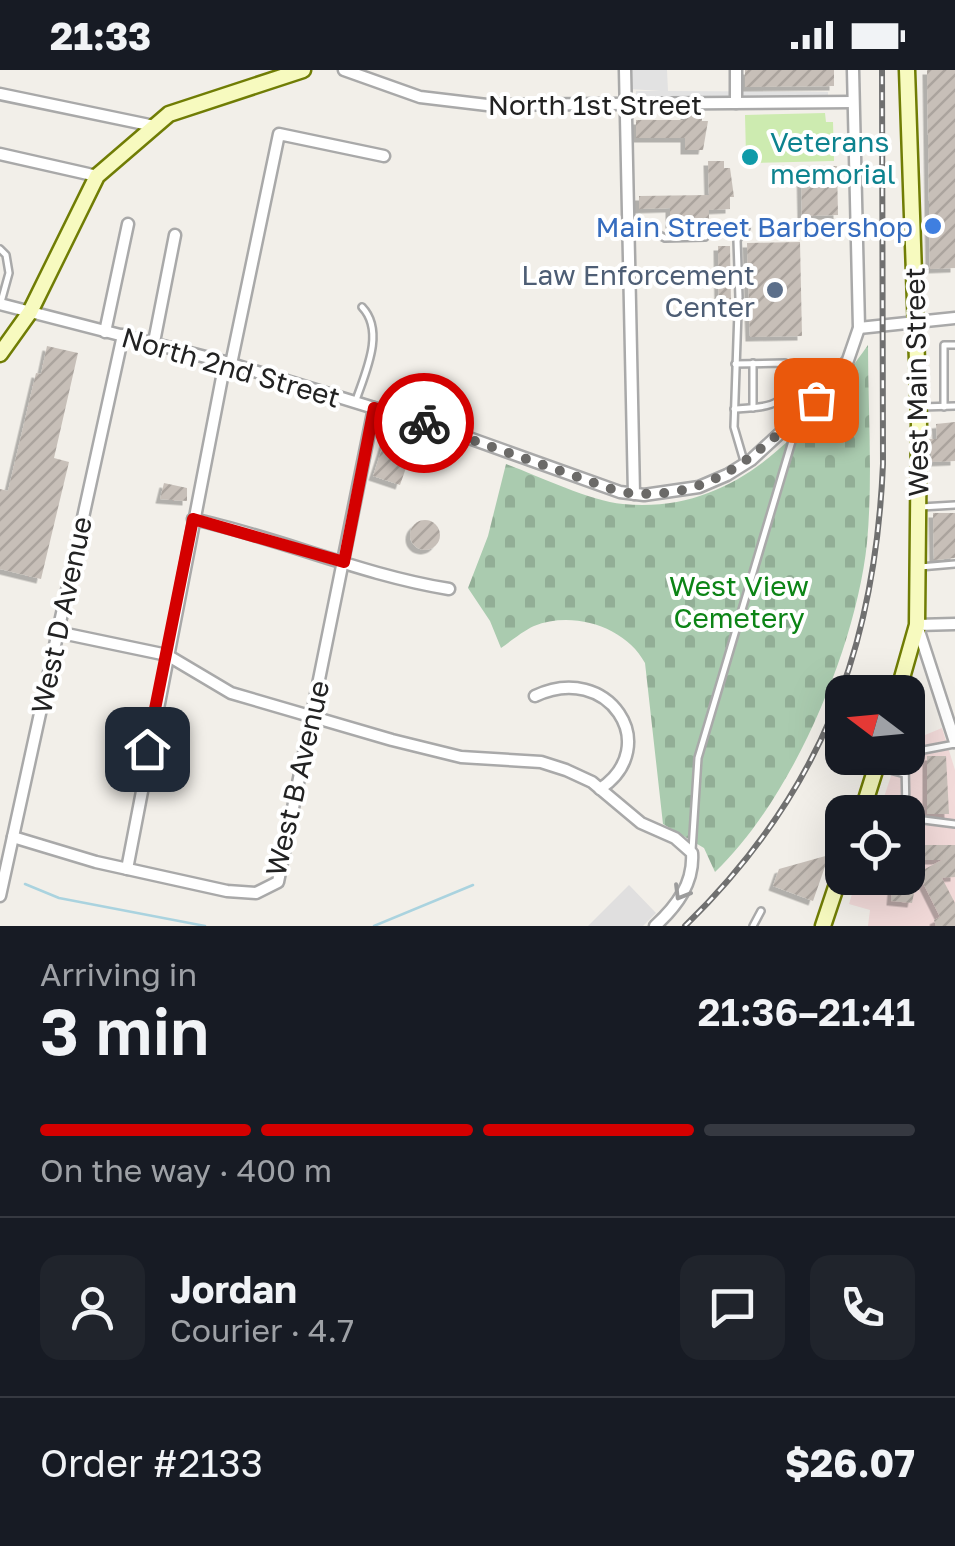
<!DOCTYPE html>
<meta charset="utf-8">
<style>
:root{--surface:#171b24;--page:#20242c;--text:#f1f3f6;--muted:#9ea1a6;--line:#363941;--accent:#d40000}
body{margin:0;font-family:"Golos Text",sans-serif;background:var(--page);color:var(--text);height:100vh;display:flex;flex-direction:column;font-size:38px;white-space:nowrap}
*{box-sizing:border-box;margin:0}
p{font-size:32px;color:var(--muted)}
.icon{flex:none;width:55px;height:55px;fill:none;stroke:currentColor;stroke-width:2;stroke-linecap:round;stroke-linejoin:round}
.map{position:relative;height:856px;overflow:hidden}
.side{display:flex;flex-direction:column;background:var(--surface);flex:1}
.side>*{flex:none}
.needle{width:65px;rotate:286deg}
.fabs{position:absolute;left:825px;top:605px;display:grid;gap:20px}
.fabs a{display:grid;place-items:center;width:100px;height:100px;border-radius:20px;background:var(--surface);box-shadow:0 10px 40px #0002;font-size:50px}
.pin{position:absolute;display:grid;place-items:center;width:85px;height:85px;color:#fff;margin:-42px;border-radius:20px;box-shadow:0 5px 15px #0006}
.courier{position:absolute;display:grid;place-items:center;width:100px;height:100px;margin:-50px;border:8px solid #d40000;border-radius:50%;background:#fff;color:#222;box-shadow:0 2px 12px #0007}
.overview em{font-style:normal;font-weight:600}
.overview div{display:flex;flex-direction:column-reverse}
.overview{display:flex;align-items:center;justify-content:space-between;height:170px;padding:0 40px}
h1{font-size:65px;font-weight:600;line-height:75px}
.bar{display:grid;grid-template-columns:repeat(4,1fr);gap:15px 10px;align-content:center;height:120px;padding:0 40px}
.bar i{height:12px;border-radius:8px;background:var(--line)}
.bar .selected{background:var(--accent)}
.bar p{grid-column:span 4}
.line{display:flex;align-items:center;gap:25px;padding:0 40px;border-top:2px solid var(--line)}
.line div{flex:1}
.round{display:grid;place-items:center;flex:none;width:105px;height:105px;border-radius:20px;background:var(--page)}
.status{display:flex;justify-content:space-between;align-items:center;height:70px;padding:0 50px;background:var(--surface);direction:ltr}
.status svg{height:28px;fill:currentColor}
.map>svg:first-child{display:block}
</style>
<div class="status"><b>21:33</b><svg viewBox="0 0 49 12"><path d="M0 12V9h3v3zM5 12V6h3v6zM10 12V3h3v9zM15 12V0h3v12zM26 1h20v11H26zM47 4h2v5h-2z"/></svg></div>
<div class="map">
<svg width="955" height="856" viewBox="0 0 955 856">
<defs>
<pattern id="cemetery-stones" width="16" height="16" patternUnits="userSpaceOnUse" patternTransform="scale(2.5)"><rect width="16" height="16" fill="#aacbaf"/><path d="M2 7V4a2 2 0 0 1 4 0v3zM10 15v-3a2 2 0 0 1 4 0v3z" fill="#92ae96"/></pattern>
<pattern id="building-hatch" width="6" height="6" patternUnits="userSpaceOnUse" patternTransform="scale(2.5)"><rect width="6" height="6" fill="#c7bfb8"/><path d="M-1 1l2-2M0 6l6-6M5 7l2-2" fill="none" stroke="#aba49e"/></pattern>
<filter id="shadow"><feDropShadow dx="-4.5" dy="4.5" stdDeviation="0" flood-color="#0004"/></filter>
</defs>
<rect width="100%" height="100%" fill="#f2efe9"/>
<path fill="#e0dfdf" d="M629,815L656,843L643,856H588Z"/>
<path fill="#f2dad9" d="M942,658L955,700V856H868L870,840L849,834L857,808H908V742H879L897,688H908V672Z"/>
<path fill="#cdebb0" d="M825,43L826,52H833L834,91L752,93V85H746L745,45Z"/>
<path fill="url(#cemetery-stones)" d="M868,275C868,340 873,408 867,473C856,578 792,729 715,802L704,778L663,754L645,593C626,557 573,540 534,556C523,561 511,571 501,578L490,551L468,518L488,466L506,394C539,406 589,431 623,434C737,445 808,359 868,275Z"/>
<path fill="#e2e2e2" d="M630,0H667L668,21L828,22V28H636V21H661L630,19Z"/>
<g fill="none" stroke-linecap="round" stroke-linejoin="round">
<g stroke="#aad3df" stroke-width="2.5">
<path d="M25,814L59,828L205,856"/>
<path d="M374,856L473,815"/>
</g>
</g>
<g fill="url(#building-hatch)" filter="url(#shadow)">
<path d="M745,0H834V16L745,17Z"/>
<path d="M927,0H955V198L930,199Z"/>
<path d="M685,42H702V51H708L703,80H685V68H636V50H685Z"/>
<path d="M708,91H724V98H730L734,127H730V139L709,140V154H670V138L639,139V126L709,125Z"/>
<path d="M837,96L838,145L802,146L801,97Z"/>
<path d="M800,172L802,266L750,267L749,240L735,236L749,228L747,173Z"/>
<path d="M718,176H730L731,234H719Z"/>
<path d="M47,276L78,283L54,388L69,392L41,509L0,499V419L8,421L36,303L41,304Z"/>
<path d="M955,352V391L932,392L929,369H937L936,354Z"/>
<path d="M386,366L406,372L400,390L408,392L400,415L373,406Z"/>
<path d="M164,413L187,418V431L160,429Z"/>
<path d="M933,443H955V488L934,490Z"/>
<circle cx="425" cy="465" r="15"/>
<path d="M927,686H946L949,744H927Z"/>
<path d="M908,775H955V807L942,808L955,833V856H936L934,850L940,847L918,803L912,833L891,831L893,808H908L942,790H908Z"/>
<path d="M829,785L813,831L773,816L779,799Z"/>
</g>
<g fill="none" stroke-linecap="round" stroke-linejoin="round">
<g stroke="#a9a9a9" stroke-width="10">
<g id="lane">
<path d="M629,158H646L665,168L705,167"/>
<path d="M0,179L6,185L9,203L1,232"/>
<path d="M739,228L737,170L746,158"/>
<path d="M738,241L734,357L744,391"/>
<path d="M356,330C366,301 385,261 362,237"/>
<path d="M921,337L955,336"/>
<path d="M944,337V275H955"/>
<path d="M753,338V293"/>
<path d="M734,339C766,337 797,338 785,293L735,294"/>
<path d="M921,437L955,435"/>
<path d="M920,497L955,494"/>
<path d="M879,697L905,704"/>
<path d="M906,742L905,692L913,682L955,674"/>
<path d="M908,748L955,754"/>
<path d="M692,780L698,688L798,351"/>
<path d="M753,856L761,841"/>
</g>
</g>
<g stroke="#a9a9a9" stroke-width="15">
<g id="street">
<path d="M344,0L420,27L487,35L853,32"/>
<path d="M625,0L634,424"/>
<path d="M736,0V33"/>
<path d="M0,24L154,56"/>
<path d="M0,84L97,106"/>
<path d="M0,234L225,292L455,363L620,422L644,425L699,417L727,405L751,390L816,330L848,290L859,258L853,0"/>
<path d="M859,258L955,248"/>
<path d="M105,262L128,154"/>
<path d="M154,272L175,165"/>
<path d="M231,294L279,64L384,86"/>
<path d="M193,449C280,468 362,505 449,519"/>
<path d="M955,554L917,555L955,672"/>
<path d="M57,562L167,585L231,623L392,670L461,687L541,692L566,700L592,712L641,753L675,768L692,783C694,813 677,836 655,856"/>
<path d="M535,626C608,591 664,676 600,719"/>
<path d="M13,767L96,792L227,821L256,823L278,812L374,338"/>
<path d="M127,799L225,292"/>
<path d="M0,826L123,265"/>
</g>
</g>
<g stroke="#707d05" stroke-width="19">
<g id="secondary">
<path d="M0,284L30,242L97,106L169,44L303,0"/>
<path d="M898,622L917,555L919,350L907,0"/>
<path d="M862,742L879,688"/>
<path d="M823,856L842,799"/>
</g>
</g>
<use href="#lane" stroke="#fff" stroke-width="5"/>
<use href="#street" stroke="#fff" stroke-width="10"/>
<use href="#secondary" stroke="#f7fabf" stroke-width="14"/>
<g stroke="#707070" stroke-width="6">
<path id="rail" d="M685,856C820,724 875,581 883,394L882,0"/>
</g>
<use href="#rail" stroke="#fff" stroke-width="2.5" stroke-dasharray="8" stroke-linecap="butt"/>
</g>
<defs><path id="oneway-chevron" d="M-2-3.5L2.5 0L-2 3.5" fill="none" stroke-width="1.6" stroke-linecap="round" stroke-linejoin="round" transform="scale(2.5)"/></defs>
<use stroke="#9c9c9c" href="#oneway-chevron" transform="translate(681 823) rotate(121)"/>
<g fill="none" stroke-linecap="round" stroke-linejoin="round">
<path stroke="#6b6a68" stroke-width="10" stroke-dasharray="0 18" d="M424,353L620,422C711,434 753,386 816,330"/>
<path stroke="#d40000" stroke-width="12" d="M147,679L193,449L344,492L374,338L424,353"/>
</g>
<circle fill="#0f9aa8" stroke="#fff" stroke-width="4" cx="750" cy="87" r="10"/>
<circle fill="#3f7fe0" stroke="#fff" stroke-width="4" cx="933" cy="156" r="10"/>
<circle fill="#5c6f8a" stroke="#fff" stroke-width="4" cx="775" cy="220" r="10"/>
<g text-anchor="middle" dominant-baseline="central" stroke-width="8" stroke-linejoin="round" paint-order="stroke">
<g font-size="28" fill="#222" stroke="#fff">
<text x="595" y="34">North 1st Street</text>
<text transform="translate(231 297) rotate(16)">North 2nd Street</text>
<text transform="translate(916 312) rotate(-91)">West Main Street</text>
<text transform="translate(61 545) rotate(-78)">West D Avenue</text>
<text transform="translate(297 708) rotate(-77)">West B Avenue</text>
</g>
<g font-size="28" fill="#0d838f" stroke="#fff" text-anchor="start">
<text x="770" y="71">Veterans<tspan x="770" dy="32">memorial</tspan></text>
</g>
<g font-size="28" fill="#366cbe" stroke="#fff" text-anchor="end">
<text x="913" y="156">Main Street Barbershop</text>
</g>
<g font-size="28" fill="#4e5e75" stroke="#fff" text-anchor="end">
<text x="755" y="204">Law Enforcement<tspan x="755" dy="32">Center</tspan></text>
</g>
<g font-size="28" fill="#0c8416" stroke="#fff">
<text x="739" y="515">West View<tspan x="739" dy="32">Cemetery</tspan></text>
</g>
</g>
</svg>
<div class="fabs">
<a><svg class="needle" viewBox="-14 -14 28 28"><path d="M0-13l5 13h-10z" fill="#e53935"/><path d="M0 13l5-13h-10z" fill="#9ea1a6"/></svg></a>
<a><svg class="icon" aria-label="locate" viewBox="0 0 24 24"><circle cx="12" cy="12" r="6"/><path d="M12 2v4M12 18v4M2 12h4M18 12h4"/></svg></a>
</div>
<div class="pin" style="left:816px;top:330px;background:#ea580c"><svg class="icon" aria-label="bag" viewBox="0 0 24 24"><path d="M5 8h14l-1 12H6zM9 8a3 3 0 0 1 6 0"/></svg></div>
<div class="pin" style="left:147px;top:679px;background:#1f2937"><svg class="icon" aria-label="home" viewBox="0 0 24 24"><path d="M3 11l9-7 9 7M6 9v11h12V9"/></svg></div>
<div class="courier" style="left:424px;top:353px"><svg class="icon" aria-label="bike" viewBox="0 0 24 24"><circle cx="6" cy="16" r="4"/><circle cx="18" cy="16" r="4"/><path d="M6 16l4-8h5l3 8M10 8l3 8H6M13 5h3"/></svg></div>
</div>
<section class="side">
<div class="overview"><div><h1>3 min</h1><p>Arriving in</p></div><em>21:36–21:41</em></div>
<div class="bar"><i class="selected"></i><i class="selected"></i><i class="selected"></i><i></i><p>On the way · 400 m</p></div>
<div class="line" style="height:180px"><a class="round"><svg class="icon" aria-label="person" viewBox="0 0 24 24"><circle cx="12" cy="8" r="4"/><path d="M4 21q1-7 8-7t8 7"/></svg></a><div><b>Jordan</b><p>Courier · 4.7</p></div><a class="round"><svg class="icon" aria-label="chat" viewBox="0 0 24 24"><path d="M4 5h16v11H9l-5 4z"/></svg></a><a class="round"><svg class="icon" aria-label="phone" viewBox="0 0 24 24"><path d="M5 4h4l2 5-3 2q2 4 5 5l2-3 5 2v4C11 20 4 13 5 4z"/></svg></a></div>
<div class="line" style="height:130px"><div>Order #2133</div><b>$26.07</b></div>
</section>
